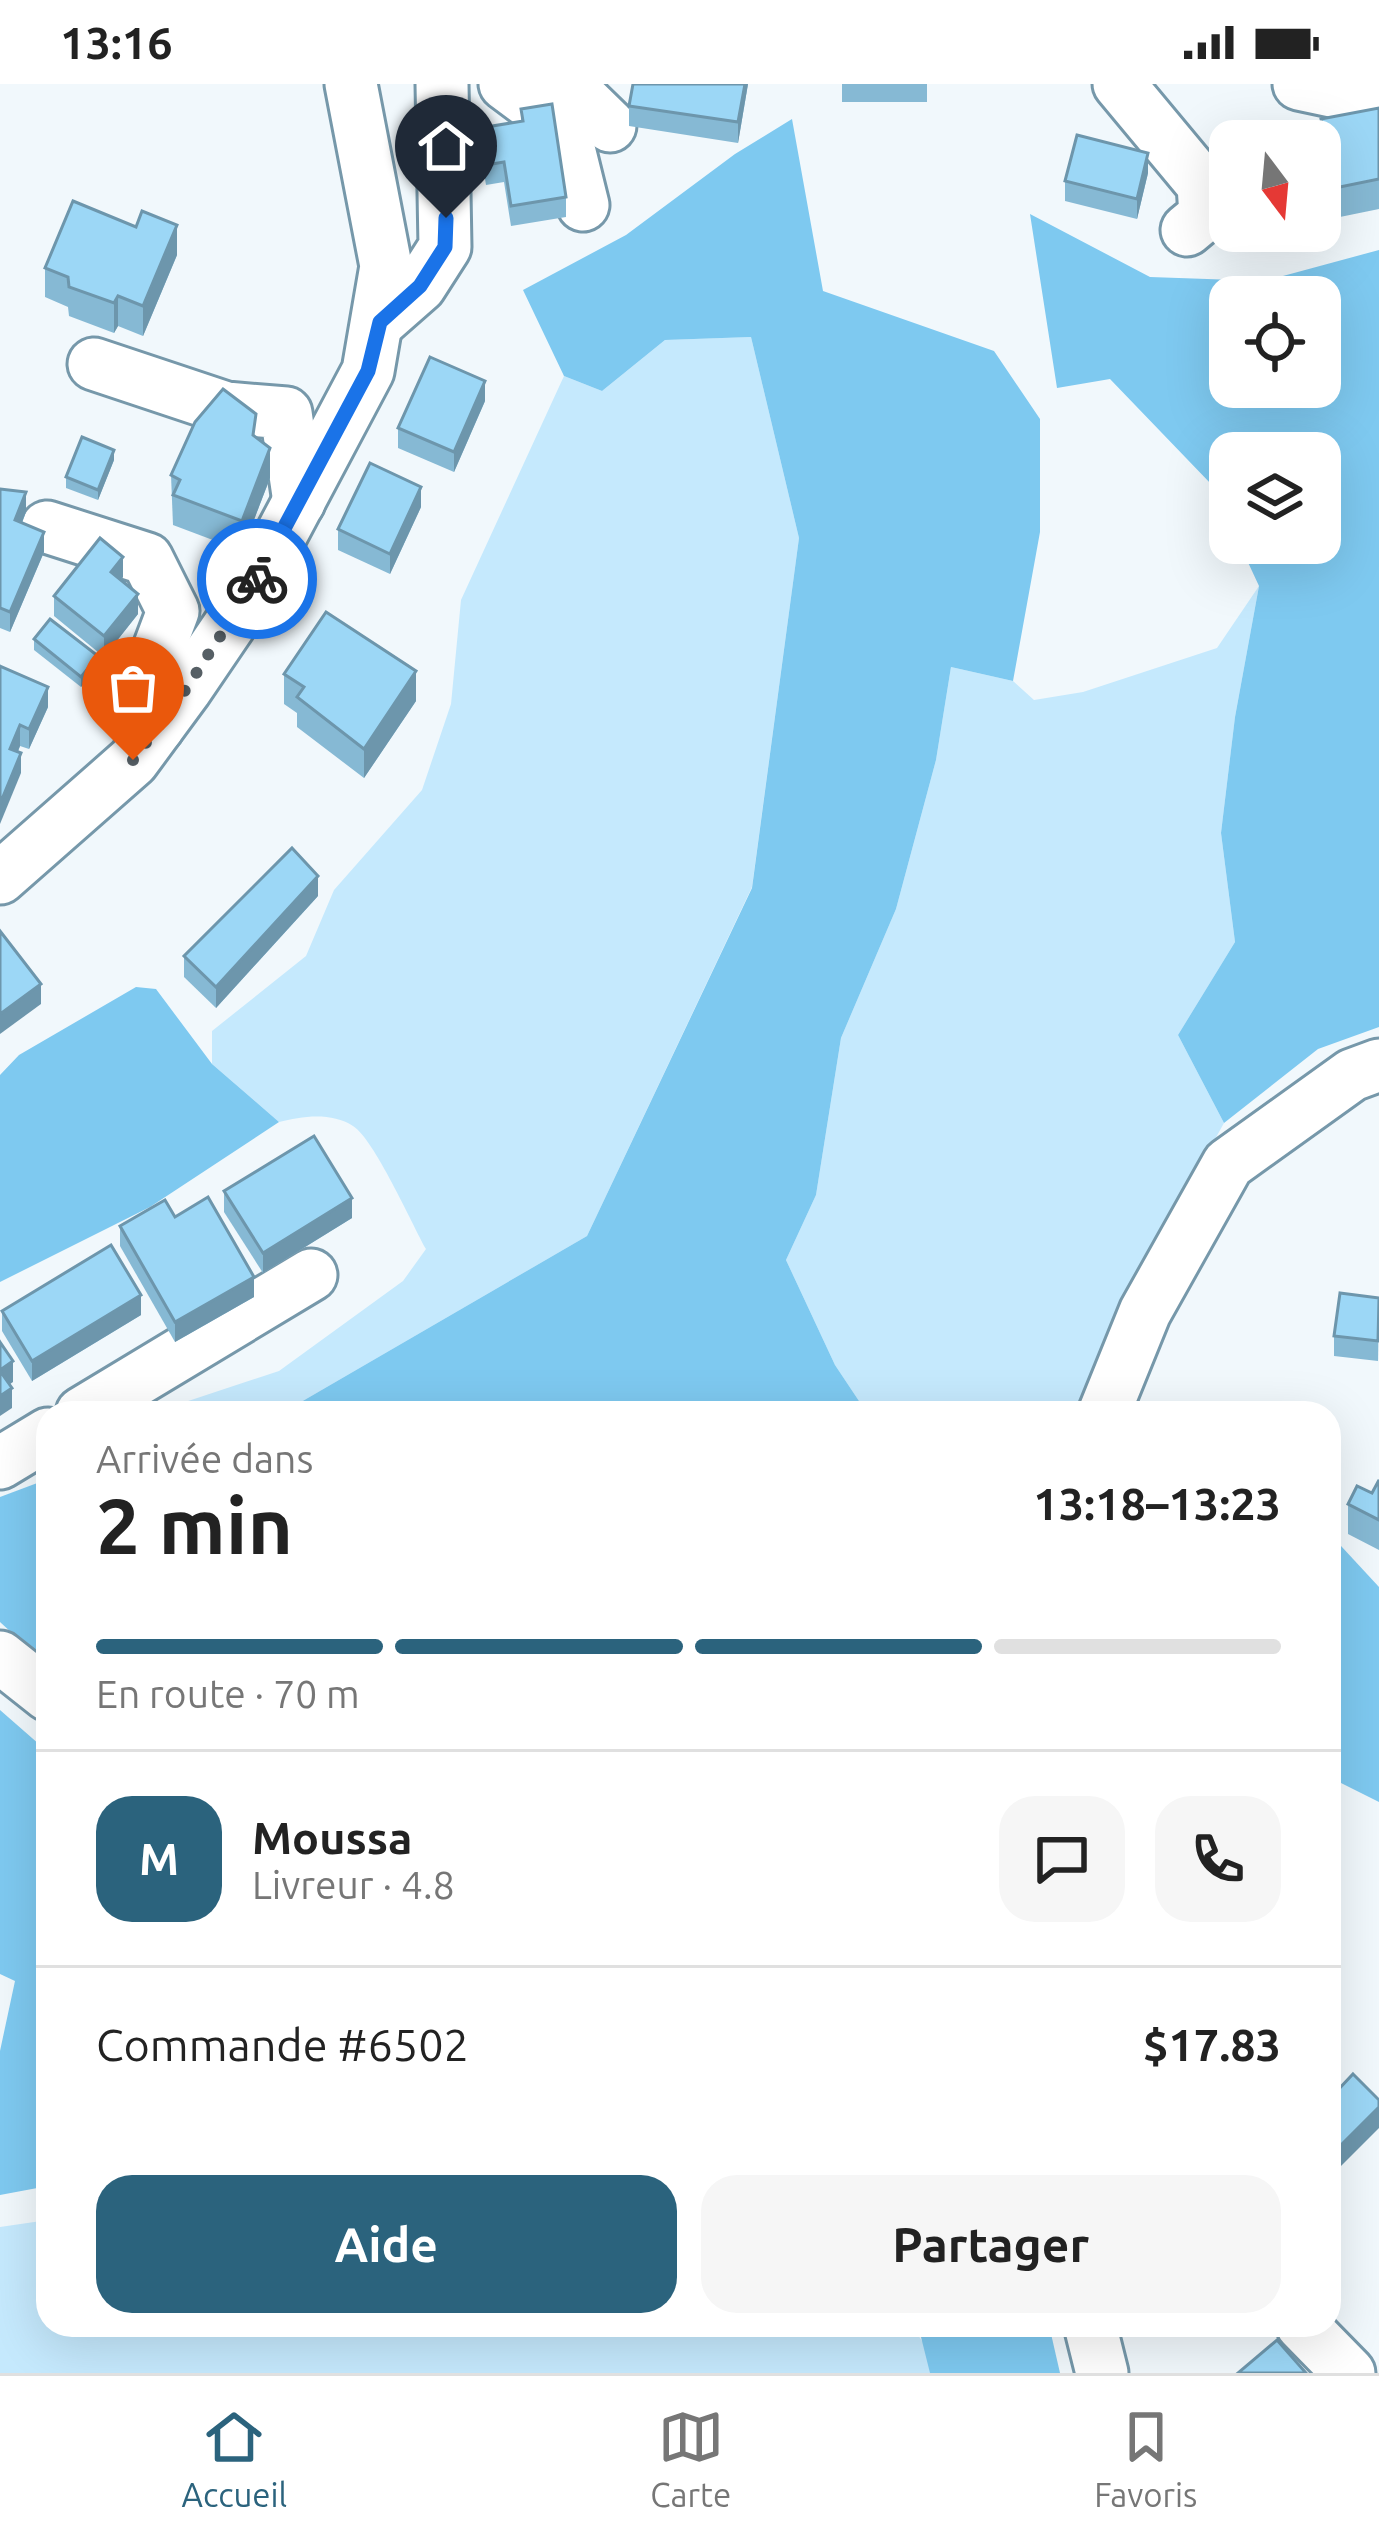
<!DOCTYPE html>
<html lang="fr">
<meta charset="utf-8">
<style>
:root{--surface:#fff;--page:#f6f6f6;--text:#222;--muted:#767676;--line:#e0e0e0;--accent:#2b637d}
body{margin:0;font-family:Ubuntu,sans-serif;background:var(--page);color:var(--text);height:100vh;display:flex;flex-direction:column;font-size:45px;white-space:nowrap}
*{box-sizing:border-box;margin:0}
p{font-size:39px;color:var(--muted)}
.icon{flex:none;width:66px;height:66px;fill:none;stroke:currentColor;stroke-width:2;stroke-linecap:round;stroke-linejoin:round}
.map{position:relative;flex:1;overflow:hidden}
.details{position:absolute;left:36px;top:1317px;width:1305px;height:936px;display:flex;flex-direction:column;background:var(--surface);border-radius:36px;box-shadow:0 12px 48px #0002}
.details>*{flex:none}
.needle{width:78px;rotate:164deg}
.tools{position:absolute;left:1209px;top:36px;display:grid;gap:24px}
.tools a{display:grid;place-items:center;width:132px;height:132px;border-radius:24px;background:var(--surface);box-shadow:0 12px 48px #0002;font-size:60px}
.pin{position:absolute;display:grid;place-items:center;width:102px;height:102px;color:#fff;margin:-123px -51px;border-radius:50% 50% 50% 0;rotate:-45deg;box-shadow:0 0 12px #0007}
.pin .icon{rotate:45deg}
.courier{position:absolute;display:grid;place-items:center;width:120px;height:120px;margin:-60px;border:9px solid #1a73e8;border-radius:50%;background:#fff;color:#222;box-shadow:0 3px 15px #0007}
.overview em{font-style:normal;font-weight:700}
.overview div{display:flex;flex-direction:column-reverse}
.overview{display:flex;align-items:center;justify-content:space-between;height:204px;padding:0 60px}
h1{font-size:78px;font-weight:700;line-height:90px}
.bar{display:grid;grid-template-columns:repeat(4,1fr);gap:18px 12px;align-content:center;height:144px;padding:0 60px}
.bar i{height:15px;border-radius:9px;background:var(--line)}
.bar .active{background:var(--accent)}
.bar p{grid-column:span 4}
.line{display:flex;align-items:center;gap:30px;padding:0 60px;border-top:3px solid var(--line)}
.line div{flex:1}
.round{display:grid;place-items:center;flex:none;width:126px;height:126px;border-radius:36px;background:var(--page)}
.button{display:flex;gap:24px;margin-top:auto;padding:24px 60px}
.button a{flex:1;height:138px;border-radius:36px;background:var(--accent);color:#fff;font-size:48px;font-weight:700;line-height:138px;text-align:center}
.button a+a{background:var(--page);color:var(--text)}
.status{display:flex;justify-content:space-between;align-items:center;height:84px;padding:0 60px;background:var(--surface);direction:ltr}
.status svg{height:33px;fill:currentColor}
.tabs{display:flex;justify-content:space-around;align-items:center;height:168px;border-top:3px solid var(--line);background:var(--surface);font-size:33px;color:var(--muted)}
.tabs a{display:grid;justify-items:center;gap:6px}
.tabs .active{color:var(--accent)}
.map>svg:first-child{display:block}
</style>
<div class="status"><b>13:16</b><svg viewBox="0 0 49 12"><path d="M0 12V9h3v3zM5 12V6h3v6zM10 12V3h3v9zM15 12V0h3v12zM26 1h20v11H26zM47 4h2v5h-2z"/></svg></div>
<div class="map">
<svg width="1379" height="2289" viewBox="0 0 1379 2289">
<rect width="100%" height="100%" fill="#f1f8fc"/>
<g fill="#c5e9fd">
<path d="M751,253L799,454L752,803L587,1152L282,1329H152L279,1287L403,1197L426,1165C412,1140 374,1055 353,1042C332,1028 302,1032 279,1038L212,980V947L306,872L334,806L422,706L451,620L461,516L564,292L602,307L665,256Z"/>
<path d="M1259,502L1235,633L1221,749L1235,858L1178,951L1224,1039L1112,1240L1075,1329H867L835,1281L786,1176L816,1111L841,954L896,825L936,676L951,583L1013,597L1034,616L1083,608L1217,564Z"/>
<path d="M48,2136V2241H911L944,2289H0V2143Z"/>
</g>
<g fill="#7ec9f0" fill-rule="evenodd">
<path d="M792,35L823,207L994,267L1040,335V448L1013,597L951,583L936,676L896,825L841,954L816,1111L786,1176L835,1281L867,1329H282L587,1152L752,804L799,454L751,253L665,256L602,307L564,292L523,206L626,151L735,70Z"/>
<path d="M1030,130L1150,193L1264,197L1379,166V943L1318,965L1224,1039L1178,951L1235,858L1221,749L1235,633L1259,502L1239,459H1320V369H1230V440L1212,401L1110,295L1057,304ZM1230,213H1320V303H1230Z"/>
<path d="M136,903L156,905L212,980L279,1038L150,1123L0,1198V991L19,971Z"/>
<path d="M48,1395V1582L0,1538V1413Z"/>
<path d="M1329,1449L1379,1503V1718L1329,1693Z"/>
<path d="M0,1626L48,1668V2102L0,2111V1967L15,1897L0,1890Z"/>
<path d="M918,2241H1049L1060,2289H930Z"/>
</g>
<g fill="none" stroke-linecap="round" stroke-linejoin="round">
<g stroke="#7698aa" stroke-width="57">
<g id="minor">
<path d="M505,0L564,44L583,121"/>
<path d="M567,0L610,42"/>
<path d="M1119,0L1203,101L1205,131L1187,146"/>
<path d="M1299,0L1379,17"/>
<path d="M379,238L420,202L445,163L442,0"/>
<path d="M94,280L226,324L286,329L299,418"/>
<path d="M47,443L147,475L173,527L149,591L158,643"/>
<path d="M0,794L133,677L186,605L247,515L368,287L386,182L351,0"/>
<path d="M82,1329L311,1191"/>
<path d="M1104,1329L1145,1228L1228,1080L1352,991L1379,981"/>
<path d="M0,1379L48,1350"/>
<path d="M0,1573L48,1611"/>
<path d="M1090,2241L1102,2289"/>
<path d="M1302,2241L1349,2289"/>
</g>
</g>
<use href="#minor" stroke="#fff" stroke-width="51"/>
</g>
<g fill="#86b9d4">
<path d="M633,0H748L738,59L629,42V22Z"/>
<rect x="842" y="0" width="85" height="18"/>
<path d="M1379,24V125L1335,134L1329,103L1322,105L1320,94L1321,35Z"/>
<path d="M521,25L566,113V133L511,142L504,98L486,101L480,64V44L521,37Z"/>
<path d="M1148,89L1137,135L1065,117V97Z"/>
<path d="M177,171L143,252L118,242L114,249L69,232L68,223L45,213V184Z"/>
<path d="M485,317L454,388L398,364V344Z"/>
<path d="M256,354L270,394L242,467L173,441L171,391Z"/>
<path d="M114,376L98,416L66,404V393Z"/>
<path d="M0,405L26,428L22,439L44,468L10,548L0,544Z"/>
<path d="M421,423L390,490L338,466V445Z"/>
<path d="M123,493L121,496L138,530L104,573L54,532V512Z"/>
<path d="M34,555L98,583L81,603L34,566Z"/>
<path d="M0,582L48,623L29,665L20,662L18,668L21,689Z"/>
<path d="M284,590L416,617L364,694L297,643V629L284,620Z"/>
<path d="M318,812L216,924L184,893V872Z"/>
<path d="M224,1107L352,1134L263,1189L224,1128Z"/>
<path d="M175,1133L254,1213L175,1258L120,1162V1142Z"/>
<path d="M1379,1214L1378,1277L1334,1272V1252Z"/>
<path d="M2,1227L141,1231L32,1297L2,1247Z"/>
<path d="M1379,1396V1466L1348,1450V1420L1372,1409Z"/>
</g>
<g fill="#6d96ac">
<path d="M745,0H748L738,59V38Z"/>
<path d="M1148,69V89L1137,135V115Z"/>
<path d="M177,141V171L143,252V222Z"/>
<path d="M118,212V242L114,249V219Z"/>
<path d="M485,297V317L454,388V368Z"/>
<path d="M270,364V394L242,467V437Z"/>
<path d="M114,366V376L98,416V406Z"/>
<path d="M421,403V423L390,490V470Z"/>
<path d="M26,408V428L15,456V436Z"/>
<path d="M44,448V468L10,548V528Z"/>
<path d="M123,473V493L111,508V488Z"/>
<path d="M138,510V530L104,573V552Z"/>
<path d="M98,572V583L81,603V593Z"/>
<path d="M416,587V617L364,694V665Z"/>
<path d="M48,603V623L29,665V645Z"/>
<path d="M20,641V662L10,685V665Z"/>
<path d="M21,669V689L0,740V720Z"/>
<path d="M318,792V812L216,924V903Z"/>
<path d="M41,900V920L0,950V930Z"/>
<path d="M352,1114V1134L263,1189V1169Z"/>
<path d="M254,1193V1213L175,1258V1238Z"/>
<path d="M141,1211V1231L32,1297V1277Z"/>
<path d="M13,1277V1298L0,1307V1286Z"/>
<path d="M12,1304V1324L0,1332V1312Z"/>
<path d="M1379,2023V2044L1329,2094V2073Z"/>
</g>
<g fill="#9cd7f6" stroke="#6d96ac" stroke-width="3">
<path d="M633,0H745L738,38L629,22Z"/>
<path d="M552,20L566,113L511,122L504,78L486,81L480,44L523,37L521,25Z"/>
<path d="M1379,24V95L1335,104L1329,74L1322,75L1318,55L1325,54L1321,35Z"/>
<path d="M1077,51L1148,69L1137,115L1065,97Z"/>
<path d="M73,117L136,143L142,127L177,141L143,222L118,212L114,219L69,203L68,193L45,184Z"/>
<path d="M430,273L485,297L454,368L398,344Z"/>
<path d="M223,305L256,330L253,351L270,364L242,437L173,411L180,396L171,391L195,338Z"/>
<path d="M82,353L114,366L98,406L66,393Z"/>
<path d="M370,379L421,403L390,470L338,445Z"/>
<path d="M0,405L26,408L15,436L44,448L10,528L0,524Z"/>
<path d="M100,454L123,473L111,488L138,510L104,552L54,512Z"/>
<path d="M326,528L416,587L364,665L297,613L304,603L284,590Z"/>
<path d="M50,535L98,572L81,593L34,555Z"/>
<path d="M0,582L48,603L29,645L20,641L10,665L21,669L0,720Z"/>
<path d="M292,764L318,792L216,903L184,872Z"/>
<path d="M0,847L41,900L0,930Z"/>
<path d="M314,1052L352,1114L263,1169L224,1107Z"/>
<path d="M208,1113L254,1193L175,1238L120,1142L165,1116L175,1133Z"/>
<path d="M111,1161L141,1211L32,1277L2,1227Z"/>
<path d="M1340,1209L1379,1214L1378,1257L1334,1252Z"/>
<path d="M0,1258L13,1277L0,1286Z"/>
<path d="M0,1287L12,1304L0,1312Z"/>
<path d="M1379,1396V1436L1348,1420L1357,1402L1372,1409Z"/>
<path d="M1353,1990L1379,2016V2023L1329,2073V2000L1336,2008Z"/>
<path d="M1277,2256L1306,2289H1238Z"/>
</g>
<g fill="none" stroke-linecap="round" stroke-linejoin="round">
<path stroke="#565f65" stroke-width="12" stroke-dasharray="0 21.6" d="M133,676L186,605L257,495"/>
<path stroke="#1a73e8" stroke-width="15" d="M257,495L368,287L380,238L420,202L445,163L446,134"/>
</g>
</svg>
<div class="tools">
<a><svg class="needle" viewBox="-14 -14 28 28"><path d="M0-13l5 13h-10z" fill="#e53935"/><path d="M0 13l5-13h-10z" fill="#767676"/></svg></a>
<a><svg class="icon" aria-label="locate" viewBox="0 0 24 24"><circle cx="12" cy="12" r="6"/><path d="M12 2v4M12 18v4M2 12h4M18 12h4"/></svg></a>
<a><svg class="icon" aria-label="layers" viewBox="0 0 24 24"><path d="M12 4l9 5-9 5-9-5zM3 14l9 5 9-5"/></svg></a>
</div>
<div class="pin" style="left:133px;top:676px;background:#ea580c"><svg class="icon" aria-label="bag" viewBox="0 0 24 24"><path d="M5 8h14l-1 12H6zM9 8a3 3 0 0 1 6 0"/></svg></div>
<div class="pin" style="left:446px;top:134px;background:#1f2937"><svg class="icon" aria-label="home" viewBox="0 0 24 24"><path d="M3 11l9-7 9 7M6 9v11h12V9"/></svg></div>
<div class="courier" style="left:257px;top:495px"><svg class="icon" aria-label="bike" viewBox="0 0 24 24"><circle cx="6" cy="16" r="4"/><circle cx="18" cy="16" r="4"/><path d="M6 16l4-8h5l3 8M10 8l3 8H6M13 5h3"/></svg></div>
<section class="details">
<div class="overview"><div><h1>2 min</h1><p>Arrivée dans</p></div><em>13:18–13:23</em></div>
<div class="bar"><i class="active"></i><i class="active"></i><i class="active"></i><i></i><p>En route · 70 m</p></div>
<div class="line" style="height:216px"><b class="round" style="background:var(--accent);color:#fff">M</b><div><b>Moussa</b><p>Livreur · 4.8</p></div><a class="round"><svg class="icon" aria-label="chat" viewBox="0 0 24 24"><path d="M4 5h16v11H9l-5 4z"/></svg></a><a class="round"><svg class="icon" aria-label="phone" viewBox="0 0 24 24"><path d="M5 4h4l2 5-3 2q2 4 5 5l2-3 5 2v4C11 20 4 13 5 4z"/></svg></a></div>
<div class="line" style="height:156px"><div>Commande #6502</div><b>$17.83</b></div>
<div class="button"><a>Aide</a><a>Partager</a></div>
</section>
</div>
<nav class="tabs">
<a class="active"><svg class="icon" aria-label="home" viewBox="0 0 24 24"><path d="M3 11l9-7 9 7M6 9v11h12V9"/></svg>Accueil</a>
<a><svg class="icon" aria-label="map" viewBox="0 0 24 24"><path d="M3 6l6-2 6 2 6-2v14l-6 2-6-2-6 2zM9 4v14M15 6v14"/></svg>Carte</a>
<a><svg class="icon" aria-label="saved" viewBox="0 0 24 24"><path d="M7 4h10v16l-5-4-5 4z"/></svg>Favoris</a>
</nav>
